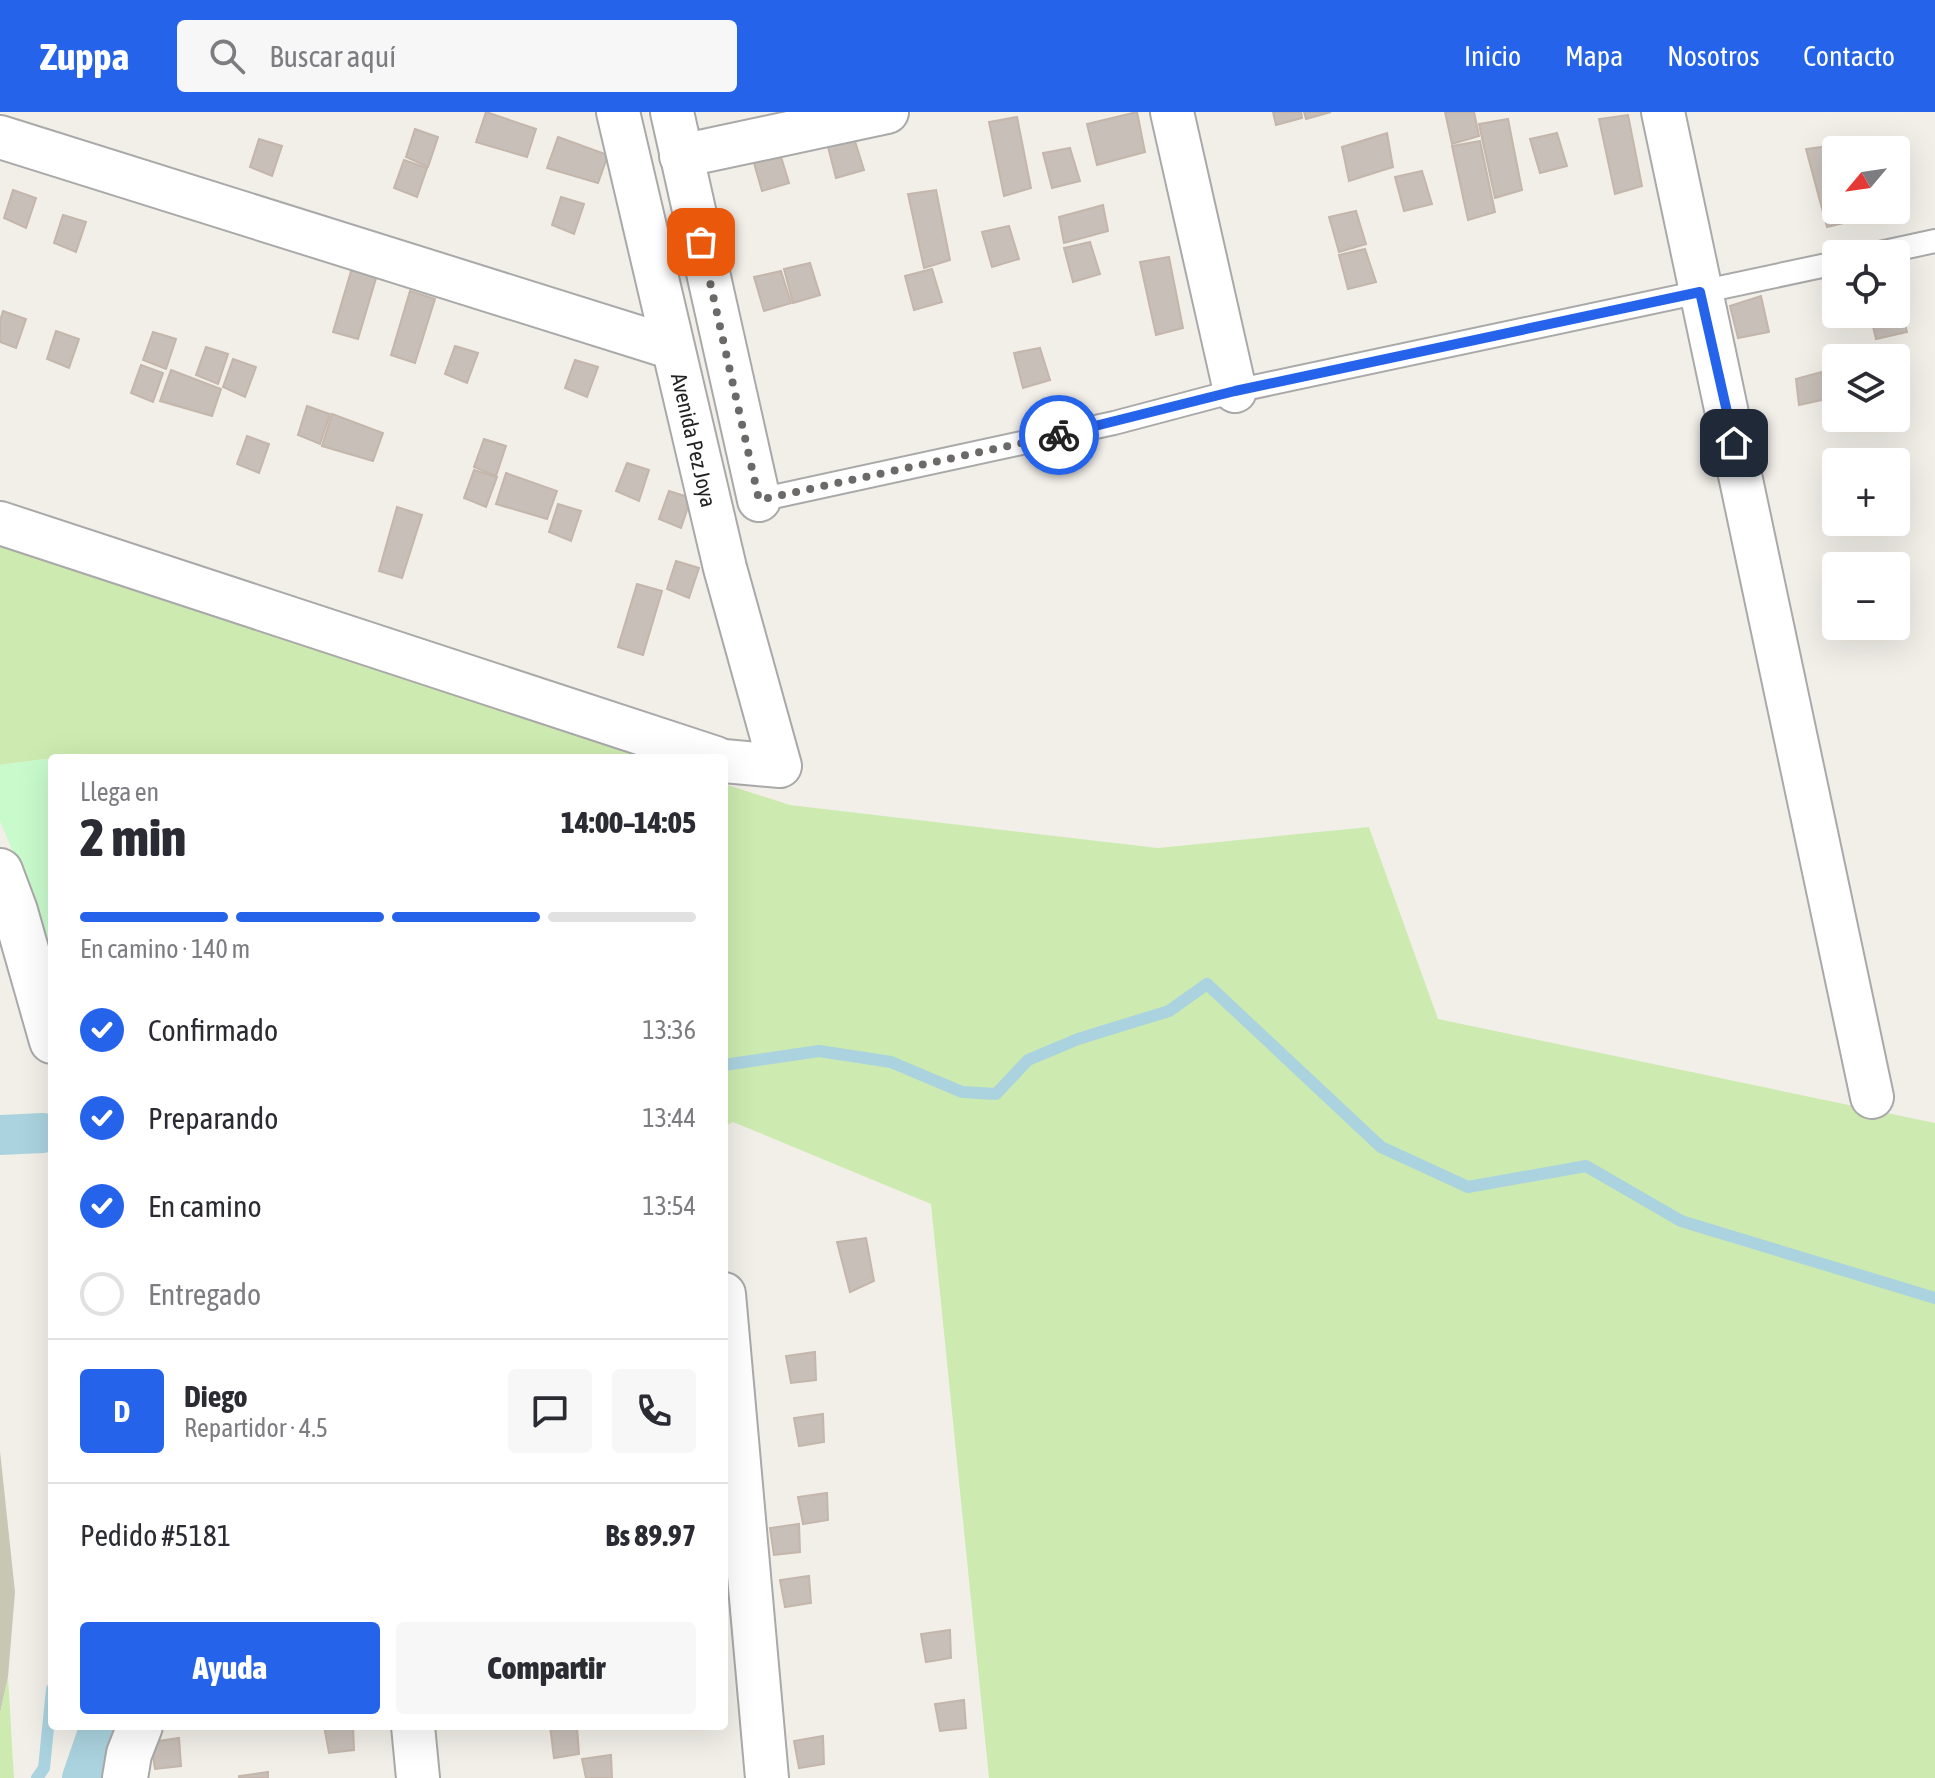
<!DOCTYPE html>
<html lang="es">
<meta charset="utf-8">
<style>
:root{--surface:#fff;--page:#f7f7f7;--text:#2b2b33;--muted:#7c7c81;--line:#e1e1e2;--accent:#2563eb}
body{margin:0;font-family:"Asap Condensed",sans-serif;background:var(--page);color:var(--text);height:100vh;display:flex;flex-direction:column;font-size:30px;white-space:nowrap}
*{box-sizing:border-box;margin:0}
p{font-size:26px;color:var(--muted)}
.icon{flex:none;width:44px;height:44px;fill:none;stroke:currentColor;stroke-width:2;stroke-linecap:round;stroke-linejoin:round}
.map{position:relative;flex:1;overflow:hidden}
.sheet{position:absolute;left:48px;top:642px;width:680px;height:976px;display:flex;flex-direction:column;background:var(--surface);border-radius:8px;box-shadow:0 8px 32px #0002}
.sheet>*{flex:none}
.needle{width:52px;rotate:241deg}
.tools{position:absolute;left:1822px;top:24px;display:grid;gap:16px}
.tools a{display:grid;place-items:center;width:88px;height:88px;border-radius:8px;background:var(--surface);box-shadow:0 8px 32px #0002;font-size:40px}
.pin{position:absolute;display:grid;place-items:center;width:68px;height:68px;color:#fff;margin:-34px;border-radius:16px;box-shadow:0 4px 12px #0006}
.courier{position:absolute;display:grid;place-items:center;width:80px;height:80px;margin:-40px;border:6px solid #2563eb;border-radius:50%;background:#fff;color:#222;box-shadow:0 2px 10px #0007}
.head em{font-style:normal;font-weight:800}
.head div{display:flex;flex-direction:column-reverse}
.head{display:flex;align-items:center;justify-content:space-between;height:136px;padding:0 32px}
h1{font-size:52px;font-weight:800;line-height:60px}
.bar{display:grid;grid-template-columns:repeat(4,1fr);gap:12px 8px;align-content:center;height:96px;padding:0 32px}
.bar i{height:10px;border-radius:6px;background:var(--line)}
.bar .on{background:var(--accent)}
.bar p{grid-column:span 4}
.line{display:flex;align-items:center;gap:20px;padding:0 32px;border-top:2px solid var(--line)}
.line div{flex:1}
.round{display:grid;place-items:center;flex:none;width:84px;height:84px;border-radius:8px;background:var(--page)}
ol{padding:0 32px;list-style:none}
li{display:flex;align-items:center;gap:24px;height:88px}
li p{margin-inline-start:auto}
li .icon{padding:8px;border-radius:50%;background:var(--accent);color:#fff;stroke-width:4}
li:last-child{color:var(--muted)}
li i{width:44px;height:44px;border:4px solid var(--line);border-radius:50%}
.button{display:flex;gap:16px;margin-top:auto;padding:16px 32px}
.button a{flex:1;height:92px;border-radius:8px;background:var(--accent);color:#fff;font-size:32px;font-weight:800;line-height:92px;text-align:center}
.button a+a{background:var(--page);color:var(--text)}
header{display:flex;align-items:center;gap:48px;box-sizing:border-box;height:112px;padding:0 40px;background:var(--accent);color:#fff}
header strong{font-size:38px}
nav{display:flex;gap:44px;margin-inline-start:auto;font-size:28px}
.search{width:560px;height:72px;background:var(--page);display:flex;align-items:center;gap:20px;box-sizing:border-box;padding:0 28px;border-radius:8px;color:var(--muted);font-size:30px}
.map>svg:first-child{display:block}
</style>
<header>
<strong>Zuppa</strong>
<div class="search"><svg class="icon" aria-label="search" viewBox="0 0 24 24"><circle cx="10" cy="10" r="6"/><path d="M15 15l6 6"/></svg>Buscar aquí</div>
<nav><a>Inicio</a><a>Mapa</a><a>Nosotros</a><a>Contacto</a></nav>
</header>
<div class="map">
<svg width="1935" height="1666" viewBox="0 0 1935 1666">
<rect width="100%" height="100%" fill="#f2efe9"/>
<path fill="#c7c7b4" d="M0,1339L15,1480L8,1565L0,1602Z"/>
<g fill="#cdebb0">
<path d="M0,434L646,646H52V649L45,647L0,653Z"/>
<path d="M724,672L790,693L1158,736L1369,715L1438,907L1935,1011V1666H989L931,1092L733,1010L724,1015Z"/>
<path d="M8,1565L14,1666H0V1602Z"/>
</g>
<path fill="#c8facc" d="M45,647L52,649V855L22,761L0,709V653Z"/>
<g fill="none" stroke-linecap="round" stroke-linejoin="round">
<g stroke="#aad3df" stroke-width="12">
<path d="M724,953L819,939L891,950L962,980L996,982L1028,948L1078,927L1169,899L1207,872L1381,1035L1468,1075L1586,1054L1681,1109L1935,1186"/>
<path d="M37,1666L44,1656L52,1577"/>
</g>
<g stroke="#aad3df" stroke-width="40">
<path d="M0,1023L43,1021"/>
<path d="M82,1666L100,1614"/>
</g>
</g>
<g fill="#c7bfb8" stroke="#c4b6ab" stroke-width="2">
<path d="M486,0L536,17L527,45L476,30Z"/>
<path d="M1137,0L1145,40L1097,53L1087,12Z"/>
<path d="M1273,0H1301L1302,6L1276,13Z"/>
<path d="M1304,0H1331L1306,7Z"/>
<path d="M1445,0H1474L1479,24L1452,32Z"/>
<path d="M1628,3L1642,74L1615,82L1599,7Z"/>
<path d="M1017,5L1031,76L1004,84L989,10Z"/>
<path d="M1508,7L1522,78L1495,86L1479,12Z"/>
<path d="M415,17L438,25L428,55L406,45Z"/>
<path d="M1387,21L1393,55L1349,69L1342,35Z"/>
<path d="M1557,21L1567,54L1540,61L1530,27Z"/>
<path d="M558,25L608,43L598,71L547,56Z"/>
<path d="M854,26L864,58L836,66L827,31Z"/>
<path d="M259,27L282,34L272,64L250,55Z"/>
<path d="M1480,29L1495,100L1468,108L1452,34Z"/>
<path d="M1836,33V98H1853L1856,108L1827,115L1806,37Z"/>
<path d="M1070,36L1080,69L1052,76L1043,41Z"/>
<path d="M779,38L789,71L762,79L752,44Z"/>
<path d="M404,48L427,56L417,85L394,76Z"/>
<path d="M1422,59L1432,92L1404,99L1395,65Z"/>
<path d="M13,78L36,86L26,116L4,106Z"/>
<path d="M936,78L950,148L924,156L908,82Z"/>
<path d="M561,85L584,92L574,122L552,113Z"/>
<path d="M1103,93L1108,119L1064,131L1059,105Z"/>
<path d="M1356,99L1366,132L1339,140L1329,105Z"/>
<path d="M63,103L86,110L76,140L54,131Z"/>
<path d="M1009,114L1019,147L992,155L982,120Z"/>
<path d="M1090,130L1100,162L1073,170L1064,136Z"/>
<path d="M1365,137L1376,170L1348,177L1339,143Z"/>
<path d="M1169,145L1183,216L1156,223L1140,150Z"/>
<path d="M810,151L820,183L793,191L784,157Z"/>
<path d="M352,156L377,163L358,227L333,220Z"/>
<path d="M932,157L942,190L914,198L905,164Z"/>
<path d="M781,159L791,191L764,199L754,165Z"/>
<path d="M1896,175L1907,220L1876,227L1870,202H1896Z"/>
<path d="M410,179L435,187L415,251L391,243Z"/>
<path d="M1761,184L1769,220L1738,226L1730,194Z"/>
<path d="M3,199L26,207L16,236L0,230V209Z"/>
<path d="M56,219L79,227L69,256L47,247Z"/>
<path d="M153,220L176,227L166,257L143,248Z"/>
<path d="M455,234L478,241L467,271L445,262Z"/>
<path d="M206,235L228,242L218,272L196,263Z"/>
<path d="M1040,236L1050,268L1023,276L1014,241Z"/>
<path d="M233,247L256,255L245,285L223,275Z"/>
<path d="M575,248L598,255L587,285L565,276Z"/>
<path d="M141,253L163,261L153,290L131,281Z"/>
<path d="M1836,256V285L1799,293L1796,267Z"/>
<path d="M171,258L221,277L212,304L160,289Z"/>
<path d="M307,294L330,302L320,332L298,323Z"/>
<path d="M332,302L383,321L373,349L322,334Z"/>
<path d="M247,324L269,332L259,361L237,352Z"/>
<path d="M484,327L506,334L496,364L474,355Z"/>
<path d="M627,351L649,358L639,389L616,379Z"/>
<path d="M474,358L497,365L486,395L464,386Z"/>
<path d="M506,361L557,379L547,407L496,392Z"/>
<path d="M669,379L691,386L681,416L659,407Z"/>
<path d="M558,392L581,399L571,429L549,420Z"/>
<path d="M397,395L422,403L402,466L379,459Z"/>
<path d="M676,449L699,456L689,486L667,477Z"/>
<path d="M637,472L662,479L643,543L618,535Z"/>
<path d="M866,1126L874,1169L850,1180L837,1130Z"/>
<path d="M815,1240L816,1268L791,1271L786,1244Z"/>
<path d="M823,1302L824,1330L799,1334L794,1306Z"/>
<path d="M827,1381L828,1408L803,1412L798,1385Z"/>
<path d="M799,1412L800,1440L774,1443L770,1416Z"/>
<path d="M809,1464L811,1491L785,1495L780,1468Z"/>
<path d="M950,1518L951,1546L926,1550L921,1522Z"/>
<path d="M964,1588L966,1616L940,1619L935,1592Z"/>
<path d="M324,1614H353L354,1638L329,1641Z"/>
<path d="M550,1614H577L579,1642L554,1646Z"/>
<path d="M823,1624L824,1652L799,1656L794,1629Z"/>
<path d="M179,1626L181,1654L155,1657L151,1630Z"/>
<path d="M611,1643L612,1666H586L582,1647Z"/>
<path d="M268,1660V1666H239V1664Z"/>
</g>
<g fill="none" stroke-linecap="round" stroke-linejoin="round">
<g stroke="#a9a9a9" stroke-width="26">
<g id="service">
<path d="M1875,142L1935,129"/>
<path d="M759,388L1114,311L1235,279L1836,151"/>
</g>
</g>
<g stroke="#a9a9a9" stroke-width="46">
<g id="minor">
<path d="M618,0L725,456L780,654L724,649"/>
<path d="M672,0L759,388"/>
<path d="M1172,0L1235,279"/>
<path d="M1663,0L1872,985"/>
<path d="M0,25L673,236"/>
<path d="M681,44L887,0"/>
<path d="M0,411L716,646"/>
<path d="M724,1182L767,1666"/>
<path d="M413,1614L418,1666"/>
</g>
</g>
<g stroke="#a9a9a9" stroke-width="48">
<g id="tertiary">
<path d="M0,759L15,799L52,929"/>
<path d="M125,1666L129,1642L140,1614"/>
</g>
</g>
<use href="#service" stroke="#fff" stroke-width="22"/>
<use href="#minor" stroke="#fff" stroke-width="42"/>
<use href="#tertiary" stroke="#fff" stroke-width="44"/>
</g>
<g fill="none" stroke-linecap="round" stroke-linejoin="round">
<path stroke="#6b6a68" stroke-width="8" stroke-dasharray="0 14.4" d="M701,130L759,388L1059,323"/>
<path stroke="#2563eb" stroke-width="10" d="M1059,323L1235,279L1700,180L1734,331"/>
</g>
<g text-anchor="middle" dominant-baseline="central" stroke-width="6" stroke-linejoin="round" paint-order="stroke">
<g font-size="22" fill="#222" stroke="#fff">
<text transform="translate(694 328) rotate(77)">Avenida Pez Joya</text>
</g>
</g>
</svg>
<div class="tools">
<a><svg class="needle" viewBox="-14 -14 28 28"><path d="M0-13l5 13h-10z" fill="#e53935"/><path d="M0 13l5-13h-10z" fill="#7c7c81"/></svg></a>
<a><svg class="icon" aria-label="locate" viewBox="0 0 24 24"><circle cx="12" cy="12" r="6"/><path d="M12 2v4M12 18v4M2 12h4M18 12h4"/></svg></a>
<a><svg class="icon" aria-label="layers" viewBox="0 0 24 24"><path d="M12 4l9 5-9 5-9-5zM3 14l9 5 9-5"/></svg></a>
<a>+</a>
<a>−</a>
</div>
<div class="pin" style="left:701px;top:130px;background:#ea580c"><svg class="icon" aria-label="bag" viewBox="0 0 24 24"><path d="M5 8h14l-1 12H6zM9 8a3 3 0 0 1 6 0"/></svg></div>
<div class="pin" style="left:1734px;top:331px;background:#1f2937"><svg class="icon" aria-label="home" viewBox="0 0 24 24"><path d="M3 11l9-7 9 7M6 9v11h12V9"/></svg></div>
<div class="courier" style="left:1059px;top:323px"><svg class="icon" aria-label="bike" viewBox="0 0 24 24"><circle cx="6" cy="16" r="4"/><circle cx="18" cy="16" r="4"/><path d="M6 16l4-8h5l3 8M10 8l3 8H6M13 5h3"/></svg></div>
<section class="sheet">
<div class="head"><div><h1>2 min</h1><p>Llega en</p></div><em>14:00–14:05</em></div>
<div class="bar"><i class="on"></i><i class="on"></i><i class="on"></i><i></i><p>En camino · 140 m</p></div>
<ol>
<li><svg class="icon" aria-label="check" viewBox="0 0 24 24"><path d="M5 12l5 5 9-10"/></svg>Confirmado<p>13:36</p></li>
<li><svg class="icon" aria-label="check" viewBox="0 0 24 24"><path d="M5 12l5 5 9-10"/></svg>Preparando<p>13:44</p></li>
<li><svg class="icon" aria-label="check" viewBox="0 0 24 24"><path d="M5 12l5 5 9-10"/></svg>En camino<p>13:54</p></li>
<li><i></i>Entregado</li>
</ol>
<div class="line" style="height:144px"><b class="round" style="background:var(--accent);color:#fff">D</b><div><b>Diego</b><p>Repartidor · 4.5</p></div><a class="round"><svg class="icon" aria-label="chat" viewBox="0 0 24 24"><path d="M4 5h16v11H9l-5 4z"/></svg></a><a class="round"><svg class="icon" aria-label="phone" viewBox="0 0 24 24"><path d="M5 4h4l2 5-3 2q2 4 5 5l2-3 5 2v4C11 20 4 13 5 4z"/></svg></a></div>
<div class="line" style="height:104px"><div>Pedido #5181</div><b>Bs 89.97</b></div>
<div class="button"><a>Ayuda</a><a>Compartir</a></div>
</section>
</div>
